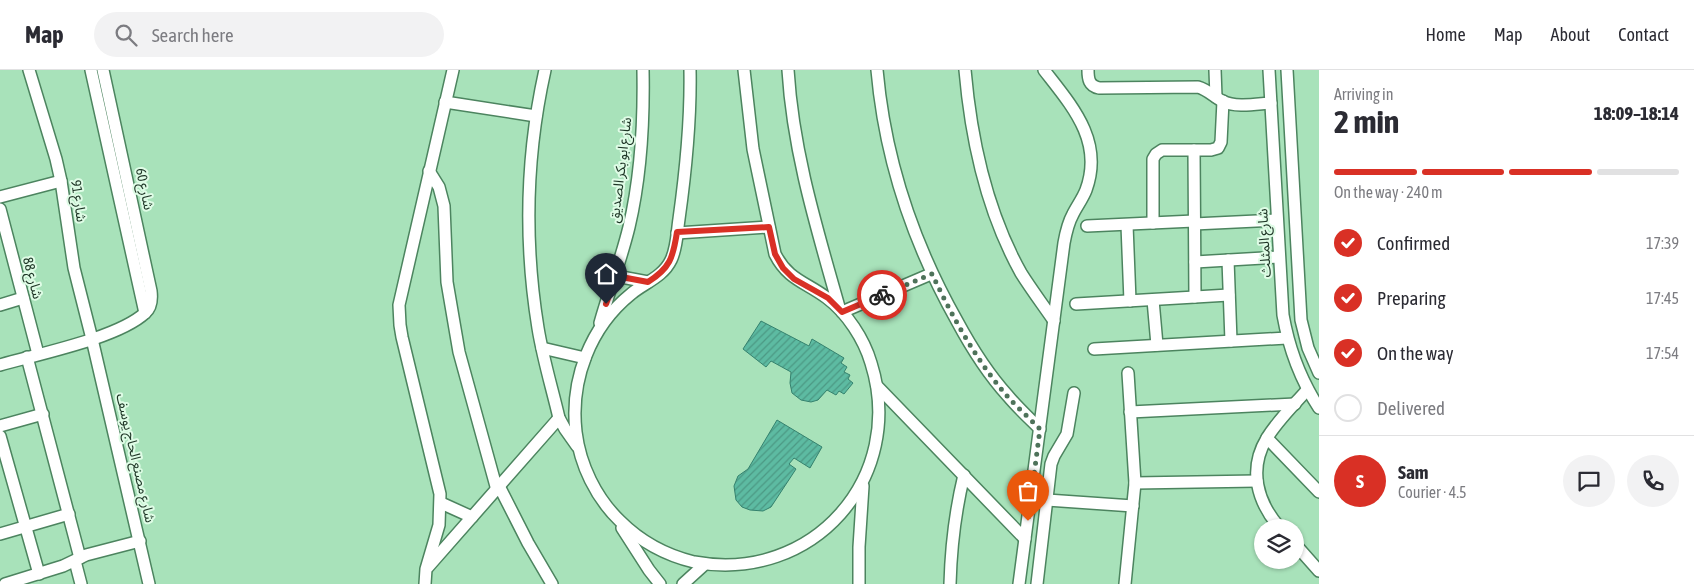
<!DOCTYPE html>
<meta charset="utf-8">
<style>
:root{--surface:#fff;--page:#f2f2f3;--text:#2b2b33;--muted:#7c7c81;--line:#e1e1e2;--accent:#d93025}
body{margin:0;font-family:"Asap Condensed","Noto Sans Arabic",sans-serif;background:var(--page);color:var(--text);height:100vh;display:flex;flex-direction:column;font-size:19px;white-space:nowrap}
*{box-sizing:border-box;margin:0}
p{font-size:16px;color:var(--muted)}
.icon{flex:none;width:28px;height:28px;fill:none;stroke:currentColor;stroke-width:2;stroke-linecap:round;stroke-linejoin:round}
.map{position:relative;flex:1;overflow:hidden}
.details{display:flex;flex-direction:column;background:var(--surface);width:375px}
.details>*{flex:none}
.controls{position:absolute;left:1254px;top:449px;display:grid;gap:10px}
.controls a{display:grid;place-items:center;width:50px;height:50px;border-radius:50%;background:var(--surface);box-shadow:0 1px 4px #0004;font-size:25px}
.pin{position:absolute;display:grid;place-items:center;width:42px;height:42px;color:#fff;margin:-51px -21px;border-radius:50% 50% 50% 0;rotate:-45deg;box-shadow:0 0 5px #0007}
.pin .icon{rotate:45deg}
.courier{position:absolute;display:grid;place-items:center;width:50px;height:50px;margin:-25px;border:4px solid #d93025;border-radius:50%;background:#fff;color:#222;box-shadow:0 1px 6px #0007}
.overview em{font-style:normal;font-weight:700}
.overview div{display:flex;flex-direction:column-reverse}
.overview{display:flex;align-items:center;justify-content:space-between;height:85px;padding:0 15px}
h1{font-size:32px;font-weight:700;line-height:38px}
.bar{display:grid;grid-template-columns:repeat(4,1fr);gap:8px 5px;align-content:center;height:60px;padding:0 15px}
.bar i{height:6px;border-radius:4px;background:var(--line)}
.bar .selected{background:var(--accent)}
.bar p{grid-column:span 4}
.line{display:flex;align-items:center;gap:12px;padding:0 15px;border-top:1px solid var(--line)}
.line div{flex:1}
.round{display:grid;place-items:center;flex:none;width:52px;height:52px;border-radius:26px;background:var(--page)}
ol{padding:0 15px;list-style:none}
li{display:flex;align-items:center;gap:15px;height:55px}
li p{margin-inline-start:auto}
li .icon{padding:5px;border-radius:50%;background:var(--accent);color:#fff;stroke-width:4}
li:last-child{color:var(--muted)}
li i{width:28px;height:28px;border:2px solid var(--line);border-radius:50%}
header{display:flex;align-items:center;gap:30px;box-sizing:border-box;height:70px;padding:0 25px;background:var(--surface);border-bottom:1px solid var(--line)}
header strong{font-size:24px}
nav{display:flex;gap:28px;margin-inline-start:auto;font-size:18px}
.search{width:350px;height:45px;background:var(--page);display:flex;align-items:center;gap:12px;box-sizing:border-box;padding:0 18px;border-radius:28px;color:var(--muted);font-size:19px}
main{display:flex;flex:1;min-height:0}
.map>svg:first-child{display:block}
</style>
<header>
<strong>Map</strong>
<div class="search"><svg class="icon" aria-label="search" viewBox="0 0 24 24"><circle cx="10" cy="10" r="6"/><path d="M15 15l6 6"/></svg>Search here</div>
<nav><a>Home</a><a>Map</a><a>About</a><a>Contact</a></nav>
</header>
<main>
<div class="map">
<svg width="1319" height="514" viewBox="0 0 1319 514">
<defs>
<pattern id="building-hatch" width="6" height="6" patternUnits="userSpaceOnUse" patternTransform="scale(1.25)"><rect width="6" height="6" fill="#5dbba2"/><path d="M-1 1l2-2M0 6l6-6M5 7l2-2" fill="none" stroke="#4c9984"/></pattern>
</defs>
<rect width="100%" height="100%" fill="#a8e2ba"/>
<g fill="url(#building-hatch)" stroke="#35826e">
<path d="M761,251L809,276L812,269L844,288L841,293L847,297L844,302L850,305L848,309L853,313L844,324L839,321L836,325L827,320L818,330L811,332L801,330L792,323L790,313L791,302L771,291L766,297L743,279Z"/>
<path d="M777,350L822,377L810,398L794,388L789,394L796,399L771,437L763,441L750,440L742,437L736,430L734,416L738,406L748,399Z"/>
</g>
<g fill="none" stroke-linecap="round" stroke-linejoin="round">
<g stroke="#4c845f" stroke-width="14">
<g id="minor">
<path d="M29,0L56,89L61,111L74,198L92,269L149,514"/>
<path d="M91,0L145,243"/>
<path d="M545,0C526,85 524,172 538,258C543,289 552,318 559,348L565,359L577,376"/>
<path d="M690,0C691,50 686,99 679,149C677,162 677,178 671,190C663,207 644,213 631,224C590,257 570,310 576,362C580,395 596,428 620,451C641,472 665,485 694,492C813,514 907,407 871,293C864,269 847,243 827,228C806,212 788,210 775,184L753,79L744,0"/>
<path d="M788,0C793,82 817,159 839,237"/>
<path d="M877,0C885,90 913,173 957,251C971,277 988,304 1008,326C1018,338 1029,348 1040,359"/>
<path d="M965,0C971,69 987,142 1021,203C1031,219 1043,235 1054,251"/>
<path d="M1088,0C1088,9 1089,16 1099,18L1198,17C1208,20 1213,26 1222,31C1236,38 1256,34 1271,33"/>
<path d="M1215,0L1216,27"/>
<path d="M1269,0L1283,245C1289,279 1300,309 1319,338"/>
<path d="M1287,0L1301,250L1308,278L1319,303"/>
<path d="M445,32L536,46"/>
<path d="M1194,80L1195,227"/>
<path d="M429,101L439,117L444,136L447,212L459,282L497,420"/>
<path d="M0,127L61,111"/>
<path d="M0,139L38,284"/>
<path d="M1153,153V89L1156,84L1162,80H1211L1218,78L1221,72L1223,31"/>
<path d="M1194,154L1277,150"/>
<path d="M1127,155L1130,231"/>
<path d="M1087,156L1194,151"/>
<path d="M677,163L769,157"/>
<path d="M1228,190L1231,271"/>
<path d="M1195,192L1279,187"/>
<path d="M616,206L648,212"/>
<path d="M1153,230L1157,275"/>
<path d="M1076,234L1229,225"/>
<path d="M0,235L23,228"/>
<path d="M842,242L931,204"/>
<path d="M600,253C609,221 621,190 629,157C641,106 644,53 643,0"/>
<path d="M542,278L585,288"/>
<path d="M1094,279L1287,268"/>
<path d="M27,287L80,488"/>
<path d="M0,295C38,284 118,268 145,243C152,237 152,229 151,221L103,0"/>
<path d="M877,316L1025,469"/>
<path d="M1130,342L1295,334"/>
<path d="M0,356L43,344"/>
<path d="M0,366L39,504"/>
<path d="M1267,368L1319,422"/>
<path d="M1135,413L1257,411"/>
<path d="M499,416L528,473L552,514"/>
<path d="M1047,430L1133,436"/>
<path d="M441,433L472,447"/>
<path d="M622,458L649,500L660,514"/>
<path d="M1280,458C1257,432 1248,399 1267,368C1278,350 1294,335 1307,320"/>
<path d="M0,464L69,444"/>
<path d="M1295,474L1319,501"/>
<path d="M75,491L81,514"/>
<path d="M428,497L559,348"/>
<path d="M5,514L63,496L86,485L140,471"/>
<path d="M425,514L426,499L439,455L440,424L402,267L400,255L399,235L453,0"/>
<path d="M683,514L705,494"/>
<path d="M859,514V477L863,416"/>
<path d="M950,514C951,477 955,442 964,405"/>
<path d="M1019,514L1064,173C1066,162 1068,153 1073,144C1077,136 1083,128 1086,120C1104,71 1072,36 1044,0"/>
<path d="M1037,514L1051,394L1054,386L1067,364L1074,323"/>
<path d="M1125,514L1135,413L1128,303"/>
</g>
</g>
<use href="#minor" stroke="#fff" stroke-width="11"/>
</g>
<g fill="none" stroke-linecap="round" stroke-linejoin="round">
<path stroke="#4e725a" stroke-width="5" stroke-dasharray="0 9" d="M882,225L932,204C952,246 976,290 1007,326C1017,337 1029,348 1040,359L1028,451"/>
<path stroke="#d93025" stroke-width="6" d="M606,234L616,206L648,212C670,198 673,188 677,162L769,157L775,184L783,198L794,209L828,228L842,242L882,225"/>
</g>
<g text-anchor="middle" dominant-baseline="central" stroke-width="4" stroke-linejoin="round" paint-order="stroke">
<g font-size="14" fill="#1e3526" stroke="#dffce6">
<text transform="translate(620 100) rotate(-83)">شارع ابو بكر الصديق</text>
<text transform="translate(145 119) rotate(78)">شارع 60</text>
<text transform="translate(79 131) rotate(82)">شارع 91</text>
<text transform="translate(1264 173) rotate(-93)">شارع المثلث</text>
<text transform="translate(33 208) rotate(75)">شارع 88</text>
<text transform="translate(136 388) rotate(77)">شارع مصنع الحاج يوسف</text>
</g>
</g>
</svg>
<div class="controls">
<a><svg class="icon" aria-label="layers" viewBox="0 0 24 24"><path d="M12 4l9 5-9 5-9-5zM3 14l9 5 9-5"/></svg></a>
</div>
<div class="pin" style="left:1028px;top:451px;background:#ea580c"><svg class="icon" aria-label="bag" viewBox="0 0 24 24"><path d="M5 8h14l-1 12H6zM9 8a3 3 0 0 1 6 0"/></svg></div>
<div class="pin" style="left:606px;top:234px;background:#1f2937"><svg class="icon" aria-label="home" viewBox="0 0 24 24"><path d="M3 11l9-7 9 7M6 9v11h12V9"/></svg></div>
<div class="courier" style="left:882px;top:225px"><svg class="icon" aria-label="bike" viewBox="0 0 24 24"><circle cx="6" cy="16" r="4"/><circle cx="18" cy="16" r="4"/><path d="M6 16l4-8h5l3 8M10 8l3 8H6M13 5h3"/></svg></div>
</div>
<section class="details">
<div class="overview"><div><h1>2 min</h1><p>Arriving in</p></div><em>18:09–18:14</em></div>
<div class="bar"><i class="selected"></i><i class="selected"></i><i class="selected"></i><i></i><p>On the way · 240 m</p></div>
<ol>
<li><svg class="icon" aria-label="check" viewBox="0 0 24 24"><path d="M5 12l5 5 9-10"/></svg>Confirmed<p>17:39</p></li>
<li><svg class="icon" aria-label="check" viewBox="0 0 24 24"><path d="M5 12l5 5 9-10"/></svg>Preparing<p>17:45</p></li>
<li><svg class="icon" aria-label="check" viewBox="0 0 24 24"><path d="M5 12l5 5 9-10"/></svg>On the way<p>17:54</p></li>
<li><i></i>Delivered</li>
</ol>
<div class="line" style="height:90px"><b class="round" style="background:var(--accent);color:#fff">S</b><div><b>Sam</b><p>Courier · 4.5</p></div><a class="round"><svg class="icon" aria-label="chat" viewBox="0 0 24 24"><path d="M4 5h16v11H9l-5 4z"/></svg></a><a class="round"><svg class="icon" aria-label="phone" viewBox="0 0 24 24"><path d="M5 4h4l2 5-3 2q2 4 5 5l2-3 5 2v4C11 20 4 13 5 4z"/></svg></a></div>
</section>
</main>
